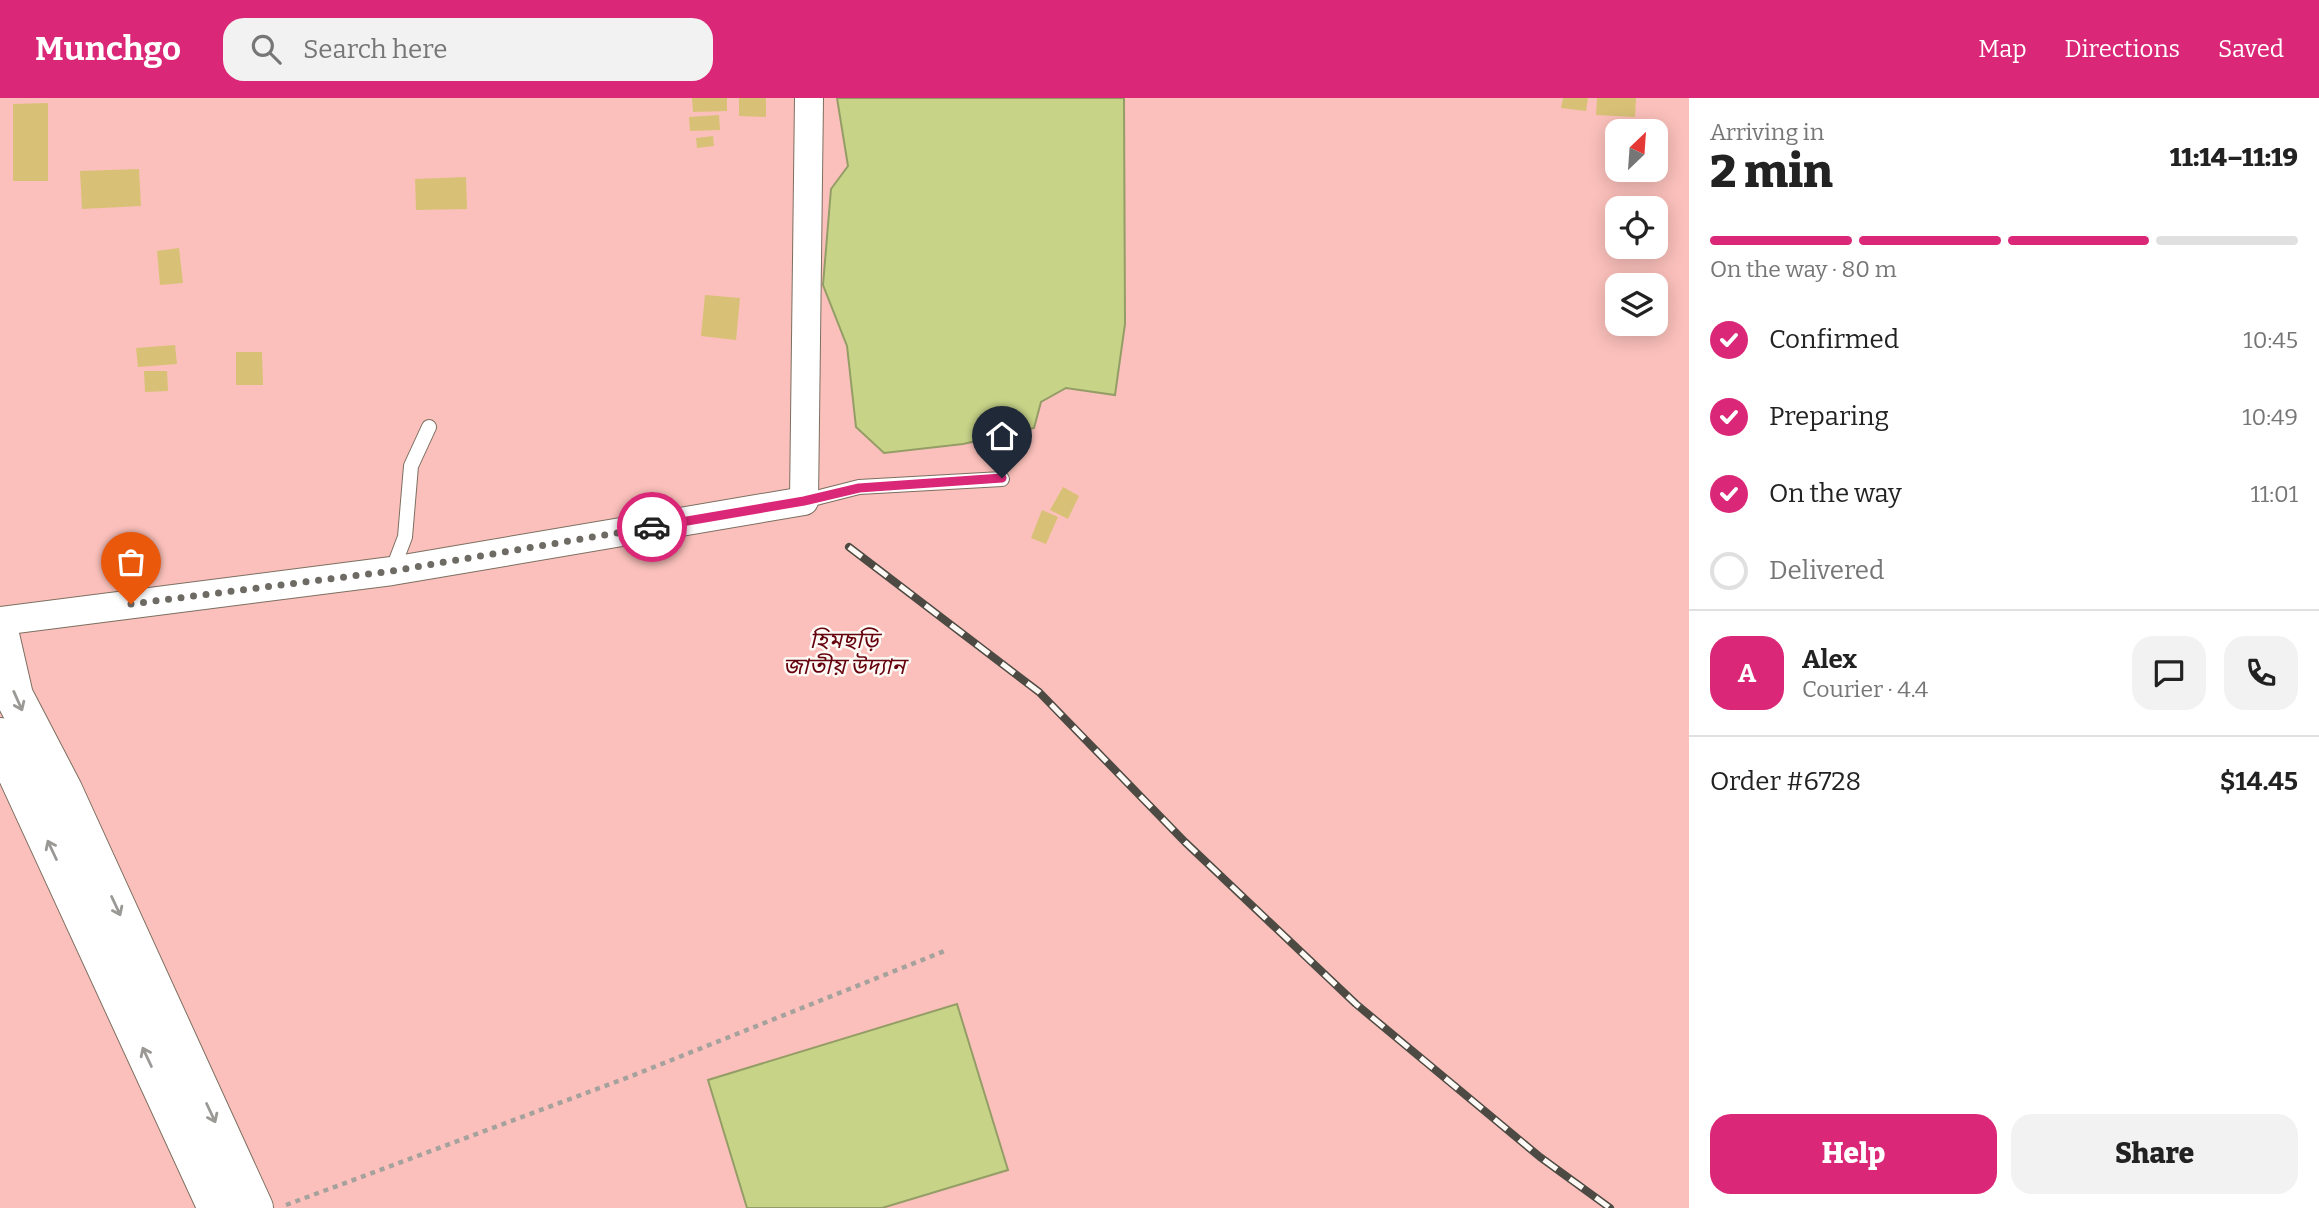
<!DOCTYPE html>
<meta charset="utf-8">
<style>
:root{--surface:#fff;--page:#f2f2f2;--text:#222;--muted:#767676;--line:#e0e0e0;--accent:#db2777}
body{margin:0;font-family:Bitter,"Noto Sans Bengali",serif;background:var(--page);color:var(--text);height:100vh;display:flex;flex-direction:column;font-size:26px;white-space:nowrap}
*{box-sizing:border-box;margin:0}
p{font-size:23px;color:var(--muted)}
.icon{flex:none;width:38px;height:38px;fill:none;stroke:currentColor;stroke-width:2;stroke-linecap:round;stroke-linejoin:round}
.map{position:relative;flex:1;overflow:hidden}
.panel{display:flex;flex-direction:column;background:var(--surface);width:630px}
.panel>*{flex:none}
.needle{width:46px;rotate:25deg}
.tools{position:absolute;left:1605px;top:21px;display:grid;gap:14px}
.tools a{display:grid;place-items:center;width:63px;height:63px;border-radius:14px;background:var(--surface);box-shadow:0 4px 18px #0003;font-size:35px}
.pin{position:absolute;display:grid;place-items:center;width:60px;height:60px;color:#fff;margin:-72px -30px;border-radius:50% 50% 50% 0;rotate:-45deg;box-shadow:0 0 7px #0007}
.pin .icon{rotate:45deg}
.courier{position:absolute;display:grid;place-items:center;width:70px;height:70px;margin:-35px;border:5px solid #db2777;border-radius:50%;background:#fff;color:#222;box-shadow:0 2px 9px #0007}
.summary em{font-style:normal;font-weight:800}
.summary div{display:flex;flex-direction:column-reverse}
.summary{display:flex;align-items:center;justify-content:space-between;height:119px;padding:0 21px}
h1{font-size:46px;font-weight:800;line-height:52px}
.bar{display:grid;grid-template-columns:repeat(4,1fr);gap:10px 7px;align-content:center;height:84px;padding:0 21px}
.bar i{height:9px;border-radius:5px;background:var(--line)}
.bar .current{background:var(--accent)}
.bar p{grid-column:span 4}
.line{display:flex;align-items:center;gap:18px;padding:0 21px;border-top:2px solid var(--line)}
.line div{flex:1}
.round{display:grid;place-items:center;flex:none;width:74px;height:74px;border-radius:21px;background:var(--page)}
ol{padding:0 21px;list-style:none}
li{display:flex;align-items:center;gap:21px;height:77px}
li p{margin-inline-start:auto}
li .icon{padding:7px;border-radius:50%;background:var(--accent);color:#fff;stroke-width:4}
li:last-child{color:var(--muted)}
li i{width:38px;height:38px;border:4px solid var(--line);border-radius:50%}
.button{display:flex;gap:14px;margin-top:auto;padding:14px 21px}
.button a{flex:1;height:80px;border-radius:21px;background:var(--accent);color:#fff;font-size:28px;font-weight:800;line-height:80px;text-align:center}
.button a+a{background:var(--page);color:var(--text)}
header{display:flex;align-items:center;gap:42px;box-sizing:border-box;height:98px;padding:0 35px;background:var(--accent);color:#fff}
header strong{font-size:33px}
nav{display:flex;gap:38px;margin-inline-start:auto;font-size:24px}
.search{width:490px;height:63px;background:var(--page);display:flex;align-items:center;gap:18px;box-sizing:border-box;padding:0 24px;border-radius:21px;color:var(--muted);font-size:26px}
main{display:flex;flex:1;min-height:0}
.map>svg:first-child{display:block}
</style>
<header>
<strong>Munchgo</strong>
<div class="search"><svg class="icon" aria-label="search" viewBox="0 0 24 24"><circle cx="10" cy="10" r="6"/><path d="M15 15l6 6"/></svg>Search here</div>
<nav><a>Map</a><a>Directions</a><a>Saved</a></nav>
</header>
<main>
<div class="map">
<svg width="1689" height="1110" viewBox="0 0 1689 1110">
<rect width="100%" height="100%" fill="#fdfaf6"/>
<path fill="#fbc0bb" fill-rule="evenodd" d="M0,0H1689V1110H0ZM1617,33H1656V72H1617ZM1617,110H1656V149H1617ZM1617,187H1656V226H1617Z"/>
<g fill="#c7d488" stroke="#959d66" stroke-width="2">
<path d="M837,0H1124L1125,226L1115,297L1066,290L1041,304L1034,330L963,346L884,355L856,329L847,248L823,187L831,91L848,68Z"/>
<path d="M957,906L1008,1072L882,1110H747L708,982Z"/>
</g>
<g fill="#d8c176">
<path d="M692,0H727V13L693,14Z"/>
<path d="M739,0H766V19L739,18Z"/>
<path d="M1563,0H1588L1586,13L1561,10Z"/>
<path d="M1597,0H1636L1635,19L1596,17Z"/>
<path d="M48,5V83H13V6Z"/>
<path d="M719,17L720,32L690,33L689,19Z"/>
<path d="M713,38L714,48L697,50L696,40Z"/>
<path d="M139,71L141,108L82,111L80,73Z"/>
<path d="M466,79L467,111L416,112L415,81Z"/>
<path d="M179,150L183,185L160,187L157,153Z"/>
<path d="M705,197L740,200L736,242L701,238Z"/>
<path d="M175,247L177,266L138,269L136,250Z"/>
<path d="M236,254H262L263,287H236Z"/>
<path d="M144,273H167L168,293L145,294Z"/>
<path d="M1063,389L1079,398L1068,421L1050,412Z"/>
<path d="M1042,412L1058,419L1046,446L1031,440Z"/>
</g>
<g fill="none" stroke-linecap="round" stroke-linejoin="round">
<g stroke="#7c6f61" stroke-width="16">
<g id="service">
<path d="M804,403L859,389L1002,381"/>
<path d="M392,473L405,439L411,368L429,329"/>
</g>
</g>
<g stroke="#7c6f61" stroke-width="30">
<path id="minor" d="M0,523L392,473L804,403L809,0"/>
</g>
<g stroke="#7c6f61" stroke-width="40">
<g id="primary">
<path d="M0,537L14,598L63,692L254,1110"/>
<path d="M0,639L217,1110"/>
</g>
</g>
<path stroke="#a5a19c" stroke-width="4.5" stroke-dasharray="5 5" stroke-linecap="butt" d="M286,1107L629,979L947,852"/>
<use href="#service" stroke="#fff" stroke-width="14"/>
<use href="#minor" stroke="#fff" stroke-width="28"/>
<use href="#primary" stroke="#fff" stroke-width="38"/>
<g stroke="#4d4943" stroke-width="8">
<path id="rail" d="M849,449L1039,594L1185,744L1356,906L1540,1059L1610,1110"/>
</g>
<use href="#rail" stroke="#fdfaf6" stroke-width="5" stroke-dasharray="16" stroke-linecap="butt"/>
</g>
<defs><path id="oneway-shaft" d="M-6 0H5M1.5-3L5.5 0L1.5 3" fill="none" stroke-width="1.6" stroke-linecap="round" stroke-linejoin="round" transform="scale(1.75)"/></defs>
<g stroke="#9b9996">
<use href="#oneway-shaft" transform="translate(18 603) rotate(66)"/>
<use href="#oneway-shaft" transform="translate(52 752) rotate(-115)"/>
<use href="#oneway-shaft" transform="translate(116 808) rotate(65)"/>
<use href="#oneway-shaft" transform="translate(147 959) rotate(-115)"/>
<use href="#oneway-shaft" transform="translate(211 1015) rotate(65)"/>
</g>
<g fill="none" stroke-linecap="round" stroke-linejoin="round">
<path stroke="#6e6a64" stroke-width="7" stroke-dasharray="0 12.6" d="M131,506L392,473L652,429"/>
<path stroke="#db2777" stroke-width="9" d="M652,429L804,403L859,390L1002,380"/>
</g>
<g text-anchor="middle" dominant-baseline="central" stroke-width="5" stroke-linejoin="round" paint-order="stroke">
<g font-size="23" font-style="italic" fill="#65010c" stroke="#fdfaf6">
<text x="844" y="542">হিমছড়ি<tspan x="844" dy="26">জাতীয় উদ্যান</tspan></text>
</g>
</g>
</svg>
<div class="tools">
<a><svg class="needle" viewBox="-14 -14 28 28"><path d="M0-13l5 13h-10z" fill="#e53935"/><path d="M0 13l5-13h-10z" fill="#767676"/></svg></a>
<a><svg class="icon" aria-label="locate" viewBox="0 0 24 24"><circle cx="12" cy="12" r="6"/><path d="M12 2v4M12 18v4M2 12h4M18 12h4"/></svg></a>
<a><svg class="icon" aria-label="layers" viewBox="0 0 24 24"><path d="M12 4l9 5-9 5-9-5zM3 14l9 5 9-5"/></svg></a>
</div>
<div class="pin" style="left:131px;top:506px;background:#ea580c"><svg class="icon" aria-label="bag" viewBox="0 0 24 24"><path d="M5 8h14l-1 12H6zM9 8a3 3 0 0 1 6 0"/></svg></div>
<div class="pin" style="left:1002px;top:380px;background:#1f2937"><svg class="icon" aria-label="home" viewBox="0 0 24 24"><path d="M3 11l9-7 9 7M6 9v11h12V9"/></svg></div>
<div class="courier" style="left:652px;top:429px"><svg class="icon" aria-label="car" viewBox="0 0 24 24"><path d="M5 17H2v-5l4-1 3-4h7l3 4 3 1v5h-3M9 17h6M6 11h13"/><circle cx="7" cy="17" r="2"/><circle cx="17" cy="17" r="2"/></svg></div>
</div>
<section class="panel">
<div class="summary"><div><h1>2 min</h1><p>Arriving in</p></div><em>11:14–11:19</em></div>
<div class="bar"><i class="current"></i><i class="current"></i><i class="current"></i><i></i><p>On the way · 80 m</p></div>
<ol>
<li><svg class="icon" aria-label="check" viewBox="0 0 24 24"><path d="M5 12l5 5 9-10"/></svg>Confirmed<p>10:45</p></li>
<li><svg class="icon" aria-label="check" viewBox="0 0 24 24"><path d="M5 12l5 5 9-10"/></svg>Preparing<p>10:49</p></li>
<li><svg class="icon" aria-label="check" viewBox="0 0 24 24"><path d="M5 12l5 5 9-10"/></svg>On the way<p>11:01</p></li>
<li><i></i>Delivered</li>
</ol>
<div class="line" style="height:126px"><b class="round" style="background:var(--accent);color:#fff">A</b><div><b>Alex</b><p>Courier · 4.4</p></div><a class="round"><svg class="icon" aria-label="chat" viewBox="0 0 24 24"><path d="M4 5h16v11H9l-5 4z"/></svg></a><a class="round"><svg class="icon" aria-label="phone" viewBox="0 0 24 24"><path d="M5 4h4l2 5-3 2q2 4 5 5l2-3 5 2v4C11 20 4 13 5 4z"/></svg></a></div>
<div class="line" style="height:91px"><div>Order #6728</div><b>$14.45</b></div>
<div class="button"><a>Help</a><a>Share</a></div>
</section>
</main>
